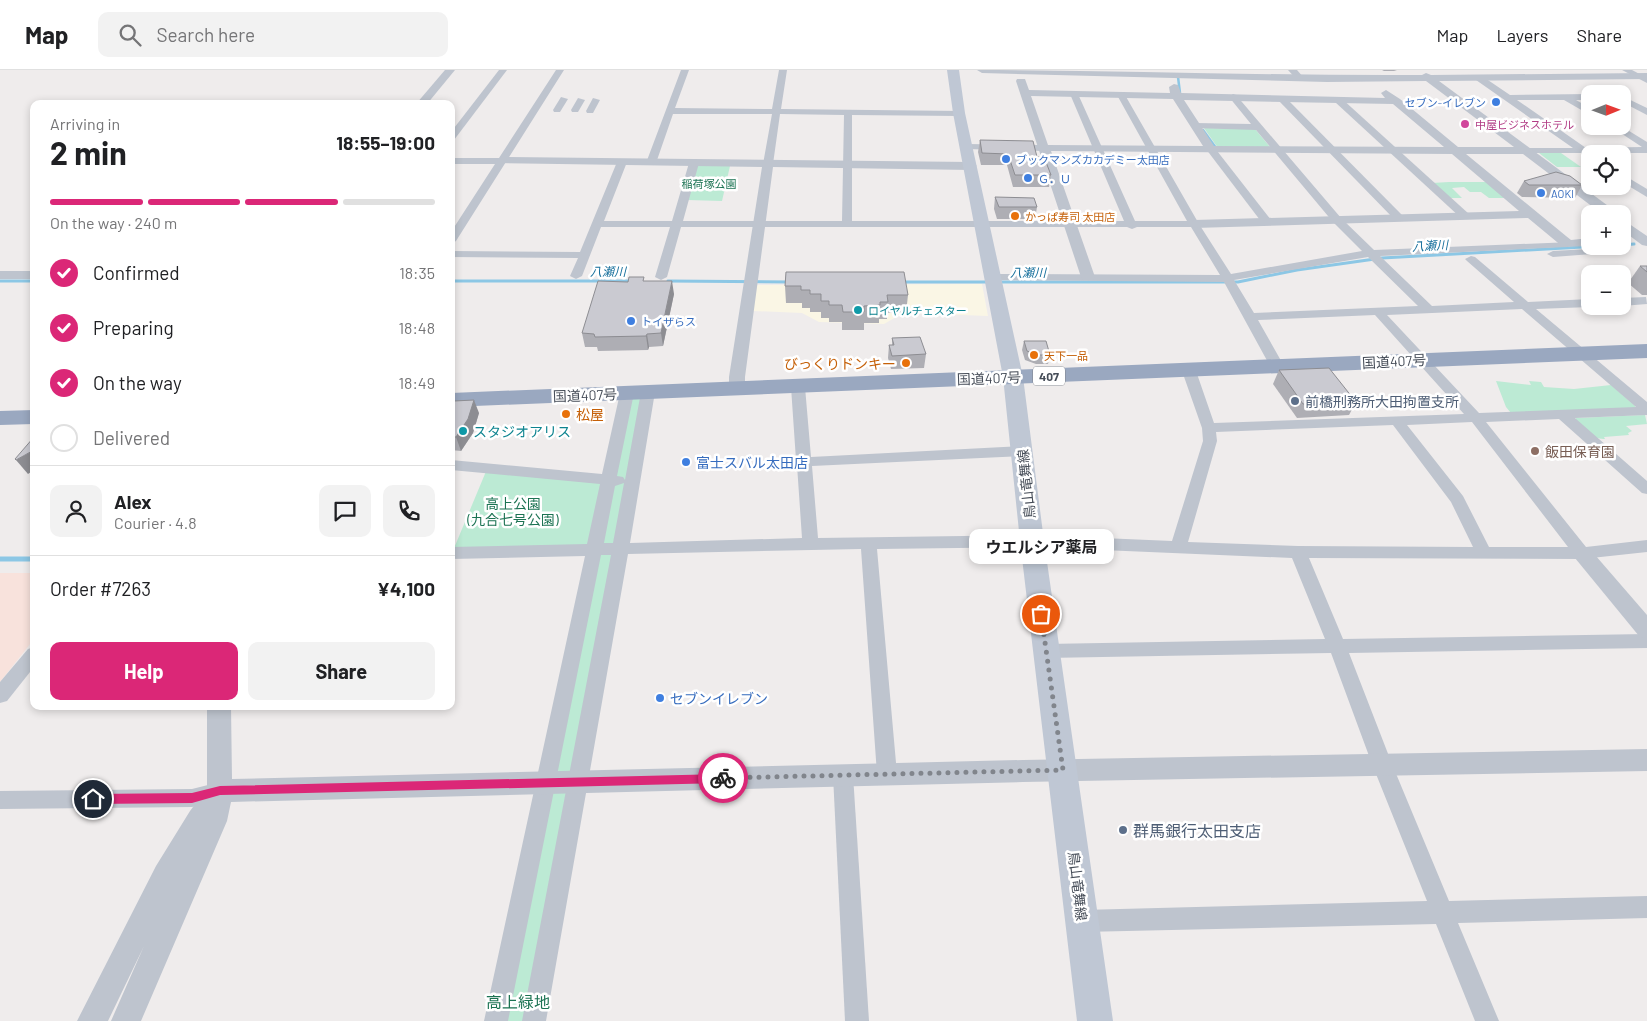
<!DOCTYPE html>
<meta charset="utf-8">
<style>
:root{--surface:#fff;--page:#f2f2f2;--text:#202124;--muted:#757577;--line:#e0e0e0;--accent:#db2777}
body{margin:0;font-family:Barlow,"Noto Sans JP",sans-serif;background:var(--page);color:var(--text);height:100vh;display:flex;flex-direction:column;font-size:19px;white-space:nowrap}
*{box-sizing:border-box;margin:0}
p{font-size:16px;color:var(--muted)}
.icon{flex:none;width:28px;height:28px;fill:none;stroke:currentColor;stroke-width:2;stroke-linecap:round;stroke-linejoin:round}
.map{position:relative;flex:1;overflow:hidden}
.drawer{position:absolute;left:30px;top:30px;width:425px;height:610px;display:flex;flex-direction:column;background:var(--surface);border-radius:10px;box-shadow:0 2px 8px #0003}
.drawer>*{flex:none}
.needle{width:32px;rotate:89deg}
.controls{position:absolute;left:1581px;top:15px;display:grid;gap:10px}
.controls a{display:grid;place-items:center;width:50px;height:50px;border-radius:10px;background:var(--surface);box-shadow:0 2px 8px #0003;font-size:25px}
.pin{position:absolute;display:grid;place-items:center;width:42px;height:42px;color:#fff;margin:-21px;border:2px solid #fff;border-radius:50%;box-shadow:0 1px 5px #0007}
.courier{position:absolute;display:grid;place-items:center;width:50px;height:50px;margin:-25px;border:4px solid #db2777;border-radius:50%;background:#fff;color:#222;box-shadow:0 1px 6px #0007}
.bubble{position:absolute;height:35px;border-radius:10px;background:var(--surface);box-shadow:0 2px 8px #0003;font-size:16px;font-weight:700;line-height:35px;text-align:center}
.headline em{font-style:normal;font-weight:700}
.headline div{display:flex;flex-direction:column-reverse}
.headline{display:flex;align-items:center;justify-content:space-between;height:85px;padding:0 20px}
h1{font-size:32px;font-weight:700;line-height:38px}
.bar{display:grid;grid-template-columns:repeat(4,1fr);gap:8px 5px;align-content:center;height:60px;padding:0 20px}
.bar i{height:6px;border-radius:4px;background:var(--line)}
.bar .active{background:var(--accent)}
.bar p{grid-column:span 4}
.line{display:flex;align-items:center;gap:12px;padding:0 20px;border-top:1px solid var(--line)}
.line div{flex:1}
.round{display:grid;place-items:center;flex:none;width:52px;height:52px;border-radius:10px;background:var(--page)}
ol{padding:0 20px;list-style:none}
li{display:flex;align-items:center;gap:15px;height:55px}
li p{margin-inline-start:auto}
li .icon{padding:5px;border-radius:50%;background:var(--accent);color:#fff;stroke-width:4}
li:last-child{color:var(--muted)}
li i{width:28px;height:28px;border:2px solid var(--line);border-radius:50%}
.cta{display:flex;gap:10px;margin-top:auto;padding:10px 20px}
.cta a{flex:1;height:58px;border-radius:10px;background:var(--accent);color:#fff;font-size:20px;font-weight:700;line-height:58px;text-align:center}
.cta a+a{background:var(--page);color:var(--text)}
header{display:flex;align-items:center;gap:30px;box-sizing:border-box;height:70px;padding:0 25px;background:var(--surface);border-bottom:1px solid var(--line)}
header strong{font-size:24px}
nav{display:flex;gap:28px;margin-inline-start:auto;font-size:18px}
.search{width:350px;height:45px;background:var(--page);display:flex;align-items:center;gap:12px;box-sizing:border-box;padding:0 18px;border-radius:10px;color:var(--muted);font-size:19px}
.map>svg:first-child{display:block}
</style>
<header>
<strong>Map</strong>
<div class="search"><svg class="icon" aria-label="search" viewBox="0 0 24 24"><circle cx="10" cy="10" r="6"/><path d="M15 15l6 6"/></svg>Search here</div>
<nav><a>Map</a><a>Layers</a><a>Share</a></nav>
</header>
<div class="map">
<svg width="1647" height="951" viewBox="0 0 1647 951">
<rect width="100%" height="100%" fill="#efecec"/>
<path fill="#faf6e5" d="M982,214L988,246L910,243L898,246L884,254L819,252L802,243L753,241L756,215Z"/>
<path fill="#f8e2dc" d="M0,503H34V569L0,612Z"/>
<g fill="#bcead4">
<path d="M1204,58L1255,59L1270,77L1218,78Z"/>
<path d="M1539,83H1561L1581,97H1557Z"/>
<path d="M697,95L730,96L722,131L687,130Z"/>
<path d="M1449,112H1487L1507,128H1489L1481,122H1470L1464,117L1452,118L1462,128H1448L1432,113Z"/>
<path d="M1496,311L1531,315L1529,311L1541,312L1544,317L1574,319L1611,315L1635,336V338L1511,343L1506,337Z"/>
<path d="M648,322L533,951H496L594,479L452,483L487,399L609,410L627,323Z"/>
<path d="M1645,345L1647,354L1626,356L1632,361L1628,363L1629,365L1604,367L1605,369C1593,370 1584,359 1575,351L1576,348Z"/>
</g>
<g fill="none" stroke-linecap="round" stroke-linejoin="round">
<g stroke="#8cc7e5" stroke-width="2.5">
<path d="M1178,7L1180,23"/>
<path d="M1203,60L1216,78"/>
</g>
<g stroke="#8cc7e5" stroke-width="3">
<path d="M1622,175L1634,174"/>
<path d="M0,211H34"/>
<path d="M451,211H633"/>
<path d="M668,211L790,212"/>
<path d="M900,212H990"/>
<path d="M998,212H1238L1297,200L1382,188L1601,176"/>
</g>
<path stroke="#8cc7e5" stroke-width="5" d="M0,489H34"/>
<g fill="#bec4ce" fill-rule="evenodd">
<path d="M499,0H507L454,70L451,71V62Z"/>
<path d="M556,0H564L456,171L451,174V162L495,94H451V88H499Z"/>
<path d="M681,0H689L675,38L772,39L779,0H787L781,39L962,41L963,43L959,46L852,45V151H1124L1070,24L1074,21L1078,24L1135,151H1187L1117,25L1121,22L1125,25L1199,154L1231,204L1362,181L1333,152L1256,60L1192,58V54L1195,53L1251,54L1229,27L1233,24L1236,25L1341,148L1374,180L1572,172L1573,174L1568,177L1380,186L1432,236L1514,232L1467,191L1465,189L1471,186L1475,187L1528,232L1590,229V237L1536,239L1647,332V345L1575,348L1647,411V424L1642,423L1559,349L1486,352L1586,477L1647,470V482L1582,489L1309,488L1343,569L1647,564V578L1349,583L1392,694L1449,831L1647,826V848L1458,853L1499,951H1475L1436,854L1082,862L1074,859L1071,851L1074,843L1082,840L1427,831L1372,694L1331,583L1046,588L1040,586L1037,581L1040,576L1046,574L1325,569L1292,488L1032,477L877,479L897,704L894,710L887,713L880,710L877,704L861,479L628,484L546,951H522L611,485H601L508,951H484L585,486L451,489V477L587,474L600,414L451,400V390L602,404L620,323L627,319L634,323L617,406L623,407L625,410L641,322L648,318L655,322L630,473L802,468L797,395L795,392L796,390L791,317L798,313L805,317L811,387L1023,376L1028,378L1030,381L1028,384L1023,386L812,396L818,468L1032,465L1172,471L1203,371L1202,358L1182,301L1184,298L1189,297L1196,301L1214,353L1464,344L1375,245L1258,250L1284,296L1277,300L1270,296L1224,212L992,210L986,207L992,204L1220,205L1191,157H1137L1132,159L1127,157H681L667,207L661,210L655,207L670,157H601L582,206L576,209L570,206L578,188L451,187V181L580,182L617,92L622,89L627,92L604,151H672L689,93L694,90L699,93L683,151H842L844,45L780,44L773,94L768,97L763,94L772,44H673L656,93L654,95H648L646,93ZM1368,187L1418,236L1254,243L1234,210ZM1522,239L1636,337L1479,343L1387,245ZM1472,352L1568,477H1489L1463,426L1407,355ZM1393,355L1451,432L1473,477L1298,476L1188,472L1217,371L1216,362ZM624,413L613,473H604L615,416Z"/>
<path d="M1288,0H1297L1304,8L1297,10Z"/>
<path d="M1622,0H1632L1647,8V13Z"/>
<path d="M1476,6H1482L1510,25L1590,24V30H1576L1590,38V45L1564,30H1517L1586,78L1642,77L1610,56H1621L1647,72V83H1594L1590,84V88L1581,83H1524V79L1527,78H1573L1476,10Z"/>
<path d="M1622,26L1647,38V45L1622,32Z"/>
<path d="M561,27L568,29L560,42H554L553,40Z"/>
<path d="M1279,27H1285L1403,146L1404,148L1403,150H1395L1279,31Z"/>
<path d="M578,28L585,30L578,42H572L571,40Z"/>
<path d="M593,28L600,30L593,43H587L586,41Z"/>
<path d="M1335,28H1341L1469,144L1470,146L1469,148H1461L1335,32Z"/>
<path d="M967,74L1043,75L1048,78L1043,81L964,79L962,77Z"/>
<path d="M1211,76L1214,77L1271,150L1272,152L1271,154H1263L1206,79Z"/>
<path d="M1622,104L1647,119V127L1622,112Z"/>
<path d="M1588,179L1592,180L1594,182L1592,184L1553,187L1547,184L1553,181Z"/>
<path d="M1646,227L1647,234L1622,236V228Z"/>
<path d="M34,577V597L7,631L0,633V612L28,579Z"/>
<path d="M843,696L850,699L853,705L869,951H845L833,705L836,699Z"/>
<path d="M220,712L227,714L230,721L227,728L192,737L0,739V721L192,719Z"/>
</g>
<g fill="#bec4ce" fill-rule="evenodd">
<path d="M445,0H455L427,34H416Z"/>
<path d="M977,0C1125,0 1273,6 1422,5L1426,3L1431,5L1647,3V9L1439,11L1615,141L1616,144H1602L1523,84H1466L1566,166L1571,170L1590,168V176L1563,177L1528,148L1194,158L1187,154L1194,150L1519,141L1452,84L1051,81L1095,207L1093,210H1083L1081,207L1016,11L1017,9H1025L1029,20L1170,23L1169,17L1174,14L1178,15L1181,23L1385,28L1381,23L1386,20L1400,29L1458,77H1514L1426,11L1327,12L982,3ZM1031,26L1173,29L1203,76L1048,75ZM1184,30L1393,34L1444,77L1214,76Z"/>
<path d="M502,87L971,92L977,96L971,100L773,97L745,307V319L743,323H731L729,319V307L762,97L498,93L496,91Z"/>
<path d="M1622,149L1647,166V176L1642,175L1622,160Z"/>
<rect x="0" y="201" width="34" height="8"/>
<path d="M1582,476L1589,478L1647,545V569L1639,566L1575,488L1572,483L1575,478Z"/>
<path d="M207,636H231L232,709L1023,690L1647,679V701L1023,712L231,732L227,751L141,951H111L144,876L108,951H77L156,796L190,741L207,718Z"/>
</g>
<path fill="#bfc7d4" fill-rule="evenodd" d="M947,0H959L965,43L1023,307L1044,471L1113,951H1077L1020,471L1003,307L953,43Z"/>
<g fill="#9aa8c0" fill-rule="evenodd">
<path d="M1647,274V288L451,337V323Z"/>
<path d="M34,340V354L0,355V341Z"/>
</g>
</g>
<g fill="#aeaeb4">
<path d="M1382,0H1397L1394,1H1384Z"/>
<path d="M980,70L1037,87L1051,105L1049,117H1013L1007,95H981L978,82Z"/>
<path d="M1524,111L1582,115L1575,128L1522,127L1517,123Z"/>
<path d="M995,127L1037,137L1035,149H997L994,139Z"/>
<path d="M1640,196H1647V225H1642L1628,213Z"/>
<path d="M786,202L908,225L906,243H887V249H879V253H864V260H842V252H829V248H821V242H810V238H802V233H786L785,216Z"/>
<path d="M645,211L674,224L663,276L649,277L648,280L598,281L597,277H585L582,263Z"/>
<path d="M892,268L926,284L924,298L891,299L888,288L889,275H892Z"/>
<path d="M1024,271L1050,285L1048,294H1036L1025,290L1022,280Z"/>
<path d="M1279,300L1356,332L1349,345L1297,348L1273,314Z"/>
<path d="M451,337L479,343L473,363L461,381L451,380Z"/>
</g>
<g fill="#8d8d92">
<path d="M672,211L674,224L663,276L661,263Z"/>
<path d="M647,264L649,277L648,280L646,266Z"/>
<path d="M474,330L479,343L473,363L461,381L456,367Z"/>
<path d="M34,380V400L28,404L16,390Z"/>
</g>
<g fill="#cacad1" stroke="#8d8d92">
<path d="M980,70L1033,71L1037,87H1044L1051,105H1015L1008,84L982,83Z"/>
<path d="M1556,102L1570,106L1582,115H1529L1524,111Z"/>
<path d="M995,127L1034,128L1037,137H999Z"/>
<path d="M1640,196H1647V202Z"/>
<path d="M786,202H904L908,225H887L888,232H880V235L864,236V242H843L842,235H829V231H821V224H810V220H801V216H785Z"/>
<path d="M629,207H644L643,211H672L661,263L647,264L646,266L595,267L594,264L582,263L598,211L628,212Z"/>
<path d="M920,267L926,284L892,286L889,275H894L892,268Z"/>
<path d="M1024,271H1046L1050,285H1038L1027,281Z"/>
<path d="M1329,298L1356,332L1303,334L1279,300Z"/>
<path d="M474,330L468,349L456,367H451V337L454,331Z"/>
<path d="M34,367V380L16,390L15,389Z"/>
</g>
<path fill="#db2777" d="M723,704L728,708L723,713L220,725L192,733L93,734L88,729L93,724L192,723L220,716Z"/>
<g fill="none" stroke-linecap="round" stroke-linejoin="round">
<path stroke="#81858c" stroke-width="5" stroke-dasharray="0 9" d="M723,708L1063,700L1041,544"/>
</g>
<g fill="#3f7fe0" stroke="#fff" stroke-width="2">
<circle cx="1496" cy="32" r="5"/>
<circle cx="1006" cy="89" r="5"/>
<circle cx="1028" cy="108" r="5"/>
<circle cx="1541" cy="123" r="5"/>
<circle cx="631" cy="251" r="5"/>
<circle cx="686" cy="392" r="5"/>
<circle cx="660" cy="628" r="5"/>
</g>
<circle fill="#d1479c" stroke="#fff" stroke-width="2" cx="1465" cy="54" r="5"/>
<g fill="#e8710a" stroke="#fff" stroke-width="2">
<circle cx="1015" cy="146" r="5"/>
<circle cx="1034" cy="285" r="5"/>
<circle cx="906" cy="293" r="5"/>
<circle cx="566" cy="344" r="5"/>
</g>
<g fill="#0f9aa8" stroke="#fff" stroke-width="2">
<circle cx="858" cy="240" r="5"/>
<circle cx="463" cy="361" r="5"/>
</g>
<g fill="#5c6f8a" stroke="#fff" stroke-width="2">
<circle cx="1295" cy="331" r="5"/>
<circle cx="1123" cy="760" r="5"/>
</g>
<circle fill="#8d6e63" stroke="#fff" stroke-width="2" cx="1535" cy="381" r="5"/>
<g text-anchor="middle" dominant-baseline="central" stroke-width="5" stroke-linejoin="round" paint-order="stroke">
<g font-size="11" fill="#366cbe" stroke="#fff" text-anchor="start">
<text x="1486" y="32" text-anchor="end">セブン-イレブン</text>
<text x="1016" y="89">ブックマンズカカデミー太田店</text>
<text x="1038" y="108">Ｇ．Ｕ</text>
<text x="1551" y="123">AOKI</text>
<text x="641" y="251">トイザらス</text>
</g>
<g font-size="11" fill="#b23c85" stroke="#fff" text-anchor="start">
<text x="1475" y="54">中屋ビジネスホテル</text>
</g>
<g font-size="11" fill="#1c7353" stroke="#fff">
<text x="709" y="113">稲荷塚公園</text>
</g>
<g font-size="11" fill="#c56008" stroke="#fff" text-anchor="start">
<text x="1025" y="146">かっぱ寿司 太田店</text>
<text x="1044" y="285">天下一品</text>
</g>
<g font-size="11" fill="#0d838f" stroke="#fff" text-anchor="start">
<text x="868" y="240">ロイヤルチェスター</text>
</g>
<g font-size="12" font-style="italic" fill="#156e9b" stroke="#fff">
<text transform="translate(1430 175) rotate(-3)">八瀬川</text>
<text x="608" y="201">八瀬川</text>
<text x="1028" y="202">八瀬川</text>
</g>
<rect fill="#fff" stroke="#7e828a" stroke-width="1" x="1033" y="296.5" width="32" height="19" rx="4"/>
<g font-size="12" font-weight="bold" fill="#464d58">
<text x="1049" y="306">407</text>
</g>
<g font-size="14" fill="#464d58" stroke="#fff">
<text transform="translate(1394 291) rotate(-3)">国道407号</text>
<text transform="translate(989 308) rotate(-2)">国道407号</text>
<text transform="translate(585 325) rotate(-2)">国道407号</text>
<text transform="translate(1026 414) rotate(-96)">鳥山竜舞線</text>
<text transform="translate(1078 816) rotate(83)">鳥山竜舞線</text>
</g>
<g font-size="14" fill="#c56008" stroke="#fff" text-anchor="end">
<text x="896" y="293">びっくりドンキー</text>
<text x="576" y="344" text-anchor="start">松屋</text>
</g>
<g font-size="14" fill="#4e5e75" stroke="#fff" text-anchor="start">
<text x="1305" y="331">前橋刑務所大田拘置支所</text>
</g>
<g font-size="14" fill="#0d838f" stroke="#fff" text-anchor="start">
<text x="473" y="361">スタジオアリス</text>
</g>
<g font-size="14" fill="#785e54" stroke="#fff" text-anchor="start">
<text x="1545" y="381">飯田保育園</text>
</g>
<g font-size="14" fill="#366cbe" stroke="#fff" text-anchor="start">
<text x="696" y="392">富士スバル太田店</text>
<text x="670" y="628">セブンイレブン</text>
</g>
<g font-size="14" fill="#1c7353" stroke="#fff">
<text x="513" y="433">高上公園<tspan x="513" dy="16">(九合七号公園)</tspan></text>
</g>
<g font-size="16" fill="#4e5e75" stroke="#fff" text-anchor="start">
<text x="1133" y="760">群馬銀行太田支店</text>
</g>
<g font-size="16" fill="#1c7353" stroke="#fff">
<text x="518" y="931">高上緑地</text>
</g>
</g>
</svg>
<div class="controls">
<a><svg class="needle" viewBox="-14 -14 28 28"><path d="M0-13l5 13h-10z" fill="#e53935"/><path d="M0 13l5-13h-10z" fill="#757577"/></svg></a>
<a><svg class="icon" aria-label="locate" viewBox="0 0 24 24"><circle cx="12" cy="12" r="6"/><path d="M12 2v4M12 18v4M2 12h4M18 12h4"/></svg></a>
<a>+</a>
<a>−</a>
</div>
<div class="pin" style="left:1041px;top:544px;background:#ea580c"><svg class="icon" aria-label="bag" viewBox="0 0 24 24"><path d="M5 8h14l-1 12H6zM9 8a3 3 0 0 1 6 0"/></svg></div>
<div class="pin" style="left:93px;top:729px;background:#1f2937"><svg class="icon" aria-label="home" viewBox="0 0 24 24"><path d="M3 11l9-7 9 7M6 9v11h12V9"/></svg></div>
<div class="courier" style="left:723px;top:708px"><svg class="icon" aria-label="bike" viewBox="0 0 24 24"><circle cx="6" cy="16" r="4"/><circle cx="18" cy="16" r="4"/><path d="M6 16l4-8h5l3 8M10 8l3 8H6M13 5h3"/></svg></div>
<div class="bubble" style="left:969px;top:459px;width:145px">ウエルシア薬局</div>
<section class="drawer">
<div class="headline"><div><h1>2 min</h1><p>Arriving in</p></div><em>18:55–19:00</em></div>
<div class="bar"><i class="active"></i><i class="active"></i><i class="active"></i><i></i><p>On the way · 240 m</p></div>
<ol>
<li><svg class="icon" aria-label="check" viewBox="0 0 24 24"><path d="M5 12l5 5 9-10"/></svg>Confirmed<p>18:35</p></li>
<li><svg class="icon" aria-label="check" viewBox="0 0 24 24"><path d="M5 12l5 5 9-10"/></svg>Preparing<p>18:48</p></li>
<li><svg class="icon" aria-label="check" viewBox="0 0 24 24"><path d="M5 12l5 5 9-10"/></svg>On the way<p>18:49</p></li>
<li><i></i>Delivered</li>
</ol>
<div class="line" style="height:90px"><a class="round"><svg class="icon" aria-label="person" viewBox="0 0 24 24"><circle cx="12" cy="8" r="4"/><path d="M4 21q1-7 8-7t8 7"/></svg></a><div><b>Alex</b><p>Courier · 4.8</p></div><a class="round"><svg class="icon" aria-label="chat" viewBox="0 0 24 24"><path d="M4 5h16v11H9l-5 4z"/></svg></a><a class="round"><svg class="icon" aria-label="phone" viewBox="0 0 24 24"><path d="M5 4h4l2 5-3 2q2 4 5 5l2-3 5 2v4C11 20 4 13 5 4z"/></svg></a></div>
<div class="line" style="height:65px"><div>Order #7263</div><b>¥4,100</b></div>
<div class="cta"><a>Help</a><a>Share</a></div>
</section>
</div>
